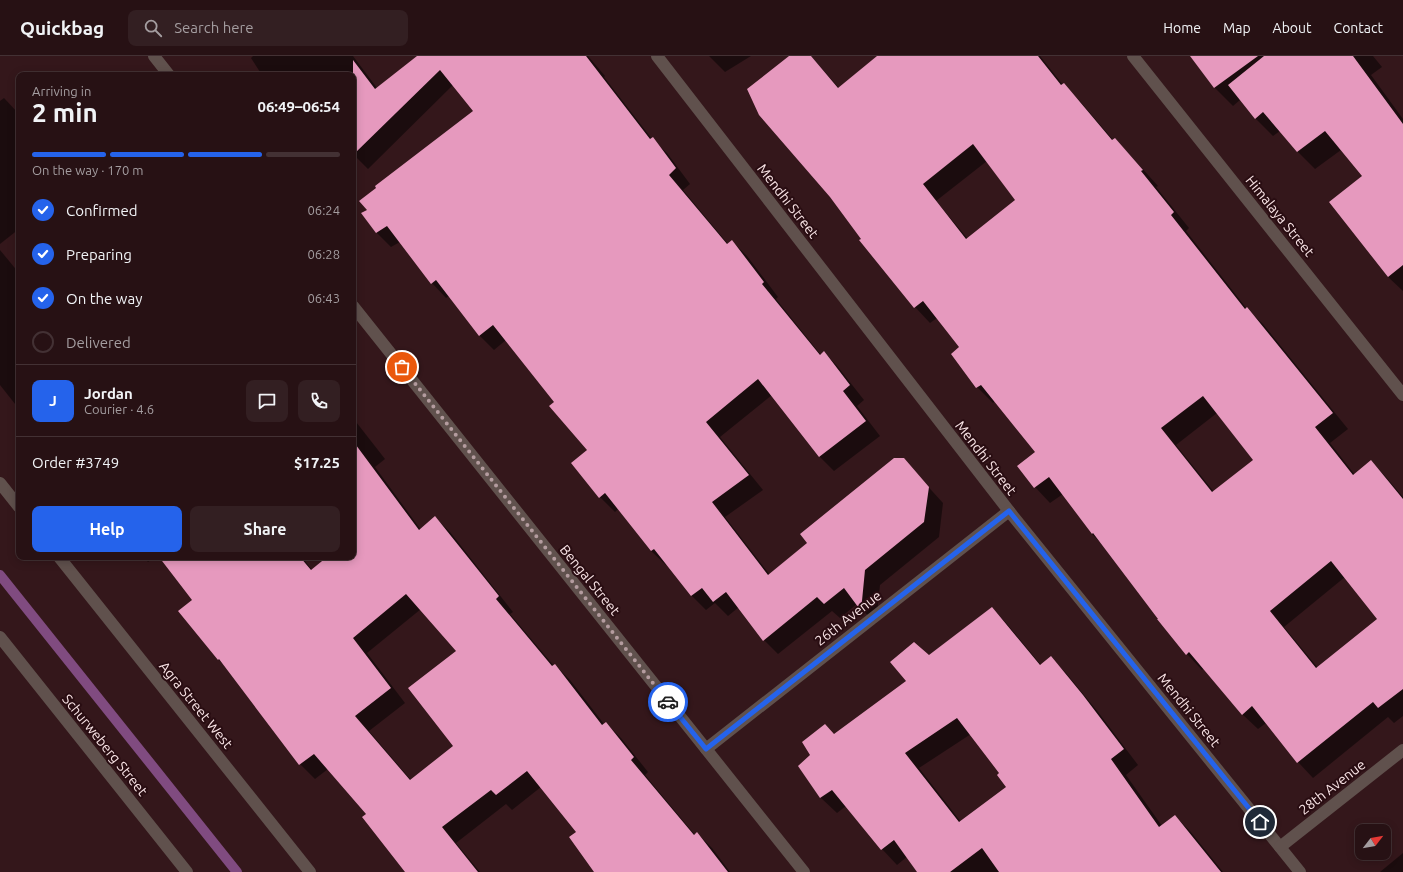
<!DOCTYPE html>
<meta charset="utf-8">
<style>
:root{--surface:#271114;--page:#331f22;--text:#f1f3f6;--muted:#a49da0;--line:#433134;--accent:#2563eb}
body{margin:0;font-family:Ubuntu,sans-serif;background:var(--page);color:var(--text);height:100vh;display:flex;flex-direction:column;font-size:15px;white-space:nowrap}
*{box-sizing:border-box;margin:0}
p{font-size:13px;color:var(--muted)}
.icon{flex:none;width:22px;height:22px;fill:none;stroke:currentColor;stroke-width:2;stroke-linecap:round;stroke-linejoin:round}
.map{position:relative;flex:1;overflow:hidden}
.panel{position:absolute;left:16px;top:16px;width:340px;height:488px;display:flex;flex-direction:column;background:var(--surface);border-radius:8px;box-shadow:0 2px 10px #0003,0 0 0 1px var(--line)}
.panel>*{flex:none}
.needle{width:26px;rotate:59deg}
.controls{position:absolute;left:1355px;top:768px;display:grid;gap:8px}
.controls a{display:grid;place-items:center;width:36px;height:36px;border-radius:8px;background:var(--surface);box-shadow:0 2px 10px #0003,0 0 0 1px var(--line);font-size:20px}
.pin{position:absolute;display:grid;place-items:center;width:34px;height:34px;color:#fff;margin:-17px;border:2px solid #fff;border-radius:50%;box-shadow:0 1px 4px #0007}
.courier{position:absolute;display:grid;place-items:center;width:40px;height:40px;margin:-20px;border:3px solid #2563eb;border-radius:50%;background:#fff;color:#222;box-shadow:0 1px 5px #0007}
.headline em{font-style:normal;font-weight:700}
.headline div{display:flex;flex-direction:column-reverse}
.headline{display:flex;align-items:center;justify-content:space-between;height:68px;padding:0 16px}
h1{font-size:26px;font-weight:700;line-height:30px}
.bar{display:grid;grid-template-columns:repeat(4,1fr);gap:6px 4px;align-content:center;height:48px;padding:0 16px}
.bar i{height:5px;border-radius:3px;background:var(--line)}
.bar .selected{background:var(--accent)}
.bar p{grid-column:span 4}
.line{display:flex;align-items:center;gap:10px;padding:0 16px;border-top:1px solid var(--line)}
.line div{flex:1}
.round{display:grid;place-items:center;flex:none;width:42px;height:42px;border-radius:8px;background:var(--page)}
ol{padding:0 16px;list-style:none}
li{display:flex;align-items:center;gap:12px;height:44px}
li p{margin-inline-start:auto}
li .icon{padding:4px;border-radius:50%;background:var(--accent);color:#fff;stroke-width:4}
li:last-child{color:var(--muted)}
li i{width:22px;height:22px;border:2px solid var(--line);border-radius:50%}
.button{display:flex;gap:8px;margin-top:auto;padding:8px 16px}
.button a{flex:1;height:46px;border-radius:8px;background:var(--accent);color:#fff;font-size:16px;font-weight:700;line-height:46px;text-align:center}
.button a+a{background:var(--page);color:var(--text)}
header{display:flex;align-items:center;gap:24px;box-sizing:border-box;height:56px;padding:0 20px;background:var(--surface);border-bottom:1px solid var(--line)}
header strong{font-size:19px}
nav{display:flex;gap:22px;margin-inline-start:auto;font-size:14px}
.search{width:280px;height:36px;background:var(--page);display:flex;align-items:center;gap:10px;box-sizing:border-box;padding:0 14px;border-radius:8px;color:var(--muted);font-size:15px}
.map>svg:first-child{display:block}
</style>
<header>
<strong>Quickbag</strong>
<div class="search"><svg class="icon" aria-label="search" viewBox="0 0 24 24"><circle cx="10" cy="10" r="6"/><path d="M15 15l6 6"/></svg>Search here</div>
<nav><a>Home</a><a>Map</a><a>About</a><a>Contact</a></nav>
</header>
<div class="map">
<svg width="1403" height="816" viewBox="0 0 1403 816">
<rect width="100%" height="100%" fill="#34171b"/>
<g fill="#0007" fill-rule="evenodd">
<path d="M253,0H353L377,32L419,0H588L605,20L604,21L652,83L667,97L690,128L683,134L728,188L732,185L747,200L778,241L776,243L821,299L824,296L838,311L864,344L857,350L880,380L834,415L820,401L772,339L720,381L763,434L725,461L770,519L809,488L903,403L943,447L939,481L880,529L876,568L857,548L840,562L832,555L778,598L764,584L739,551L728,560L715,547L706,554L691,539L668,508L666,509L651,495L618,453L615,456L600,441L572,407L589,394L555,346L506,284L494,294L479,279L449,240L446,242L432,227L400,186L391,191L377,177L363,158L474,55L453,29L368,113L353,98V19H262L251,2Z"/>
<path d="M709,0H751L725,16Z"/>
<path d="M790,0H811L839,32L878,0H1040L1063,29L1079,44L1114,85L1115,84L1130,99L1158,130L1156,131L1189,172L1186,175L1247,253L1263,268L1348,373L1330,387L1355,419L1371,405L1386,421L1403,441V660L1394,667L1388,661L1313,722L1298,706L1266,667L1258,673L1242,658L1204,612L1202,614L1187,598L1158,563H1159L1103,489L1092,478L1063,438L1050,447L1035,431L1037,396L995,345L993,347L977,331L961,291L937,262L930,267L915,251L863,183ZM987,105L1016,144L968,183L936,145ZM1217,357L1254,404L1214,436L1176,389ZM1345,521L1378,563L1318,612L1284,571Z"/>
<path d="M1195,0H1373L1382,11L1371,19L1403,63V235L1388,221L1364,121L1341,94L1315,113L1297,95L1280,75L1273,80L1255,62L1240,44L1233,50L1215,32L1193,2Z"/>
<path d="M4,42L19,58V173L0,188V45Z"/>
<path d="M0,194L19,217V353L0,329Z"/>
<path d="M353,362L385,403L375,411L421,474L435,461L450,476L513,556L510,558L554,610L555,609L570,624L604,668L606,667L621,682L648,716L645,719L695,779L697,777L712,792L730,816H596L578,776L541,731L512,754L506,748L456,787L480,816H407L367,759L328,713L315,723L300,708L226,611L218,603L193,544L160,501H302L312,514L329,501H353ZM421,553L458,595L454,691L411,724L369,675L405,647L367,597Z"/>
<path d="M144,501H154L148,506Z"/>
<path d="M992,552L1007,568L1041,609L1051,602L1066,617L1098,656L1138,709L1126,719L1162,770L1175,760L1190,775L1223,816H919L908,800L897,809L882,793L846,750L837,757L821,742L799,710L834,679L908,626L929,600ZM971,678L1001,717L1008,731L961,766L919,712Z"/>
<path d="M1403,797V816H1380Z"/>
</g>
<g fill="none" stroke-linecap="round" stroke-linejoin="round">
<path stroke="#804b80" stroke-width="10" d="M0,519L237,816"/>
</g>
<g fill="#e699be" fill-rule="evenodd">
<path d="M417,0H586L650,83L653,81L676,112L669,119L727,188L732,184L764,226L762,228L820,299L824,295L850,329L843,335L866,365L819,401L758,323L706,366L749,419L712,446L768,519L807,487L800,478L894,402H904L929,431L924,466L865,514L861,555L844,532L824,548L817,541L763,585L726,536L713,546L702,532L691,540L654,493L651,495L605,437L599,442L571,407L587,394L549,350L554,346L493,269L479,280L436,224L431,228L387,170L376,177L361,157L367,154L359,145L376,132L375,130L473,55L440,14L353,99V4L375,33Z"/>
<path d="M789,0H811L838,32L877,0H1038L1061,29L1064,27L1112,84L1115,82L1143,114L1141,115L1174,156L1171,159L1245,253L1247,251L1333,357L1315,371L1353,419L1371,404L1403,443V633L1378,652L1373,646L1297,707L1252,650L1242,659L1189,596L1186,599L1157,563H1158L1093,477L1092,478L1049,421L1034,432L1017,410L1035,396L981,329L976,332L951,298L959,291L923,245L914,252L859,184L861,183L830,141L759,59L747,33ZM973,88L1015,144L966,183L923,128ZM1203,340L1253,404L1212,436L1161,372ZM1331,505L1377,563L1316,612L1270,555Z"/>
<path d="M1190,0H1258L1214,32Z"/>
<path d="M1264,0H1353L1403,68V209L1388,221L1329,146L1362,120L1325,75L1297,96L1263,56L1255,63L1228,29Z"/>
<path d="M353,385L419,474L435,460L499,540L496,543L552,610L555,608L602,669L606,666L634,701L631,704L694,779L697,776L728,816H594L569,781L576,776L527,715L496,739L491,734L442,771L478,816H405L362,761L366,758L314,698L299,709L219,603L218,604L178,555L192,544L159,501H300L311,514L327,501H353ZM406,538L456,595L408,632L453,690L410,724L355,660L391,632L353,582Z"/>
<path d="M992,551L1040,609L1051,600L1083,639L1124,693L1111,703L1159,771L1175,759L1221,816H999L982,792L950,816H917L894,784L881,794L832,734L820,742L798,710L810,699L802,686L825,668L834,678L906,625L890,606L914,586L929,599ZM957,662L999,717L997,719L1006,731L959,766L905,697Z"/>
</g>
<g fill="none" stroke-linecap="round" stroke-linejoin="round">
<g stroke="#60514d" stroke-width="12">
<path d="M154,0L169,19"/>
<path d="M657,0L1009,455L1300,816"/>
<path d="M1133,0L1403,339"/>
<path d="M353,250L804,816"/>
<path d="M0,427L19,451"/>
<path d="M59,501L310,816"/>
<path d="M0,581L187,816"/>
<path d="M706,693L1009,455"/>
<path d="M1280,791L1403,694"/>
</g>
</g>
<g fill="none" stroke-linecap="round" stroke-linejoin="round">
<path stroke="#b49c9f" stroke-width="4" stroke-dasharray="0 7.2" d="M402,311L668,646"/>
<path stroke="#2563eb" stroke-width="5" d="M668,646L706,693L1009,455L1260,766"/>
</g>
<g text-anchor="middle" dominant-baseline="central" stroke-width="4" stroke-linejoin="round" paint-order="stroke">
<g font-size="14" fill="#f9e4e6" stroke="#290d12">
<text transform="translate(788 145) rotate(52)">Mendhi Street</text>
<text transform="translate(1280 160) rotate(51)">Himalaya Street</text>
<text transform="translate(986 402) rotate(52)">Mendhi Street</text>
<text transform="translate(590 524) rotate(51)">Bengal Street</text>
<text transform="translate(848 562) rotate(-38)">26th Avenue</text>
<text transform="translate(196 649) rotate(51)">Agra Street West</text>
<text transform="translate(1189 654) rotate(51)">Mendhi Street</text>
<text transform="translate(105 689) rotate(51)">Schurweberg Street</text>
<text transform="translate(1332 731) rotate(-38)">28th Avenue</text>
</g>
</g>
</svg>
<div class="controls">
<a><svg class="needle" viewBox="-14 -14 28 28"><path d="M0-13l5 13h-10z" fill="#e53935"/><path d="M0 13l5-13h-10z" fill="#a49da0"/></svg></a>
</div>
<div class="pin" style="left:402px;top:311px;background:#ea580c"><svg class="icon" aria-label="bag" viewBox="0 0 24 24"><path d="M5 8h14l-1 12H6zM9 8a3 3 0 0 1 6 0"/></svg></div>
<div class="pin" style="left:1260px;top:766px;background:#1f2937"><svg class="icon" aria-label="home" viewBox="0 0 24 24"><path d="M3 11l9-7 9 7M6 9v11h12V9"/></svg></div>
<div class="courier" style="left:668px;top:646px"><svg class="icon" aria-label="car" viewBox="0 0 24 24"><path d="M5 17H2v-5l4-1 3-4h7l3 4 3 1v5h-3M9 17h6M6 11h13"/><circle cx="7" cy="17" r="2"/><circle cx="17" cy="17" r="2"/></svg></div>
<section class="panel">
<div class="headline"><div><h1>2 min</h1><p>Arriving in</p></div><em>06:49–06:54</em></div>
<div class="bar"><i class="selected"></i><i class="selected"></i><i class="selected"></i><i></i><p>On the way · 170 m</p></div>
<ol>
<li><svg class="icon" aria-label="check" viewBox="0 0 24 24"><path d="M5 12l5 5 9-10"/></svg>Confirmed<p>06:24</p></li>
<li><svg class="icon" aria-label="check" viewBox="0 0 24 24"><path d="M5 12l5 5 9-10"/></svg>Preparing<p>06:28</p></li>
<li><svg class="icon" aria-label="check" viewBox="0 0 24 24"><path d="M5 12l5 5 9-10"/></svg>On the way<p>06:43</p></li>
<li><i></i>Delivered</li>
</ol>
<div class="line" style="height:72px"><b class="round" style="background:var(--accent);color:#fff">J</b><div><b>Jordan</b><p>Courier · 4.6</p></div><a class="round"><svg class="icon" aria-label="chat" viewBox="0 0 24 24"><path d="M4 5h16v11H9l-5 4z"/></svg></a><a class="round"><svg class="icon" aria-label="phone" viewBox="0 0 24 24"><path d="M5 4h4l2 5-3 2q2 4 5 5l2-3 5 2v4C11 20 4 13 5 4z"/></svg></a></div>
<div class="line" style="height:52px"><div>Order #3749</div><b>$17.25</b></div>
<div class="button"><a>Help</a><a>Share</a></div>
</section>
</div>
